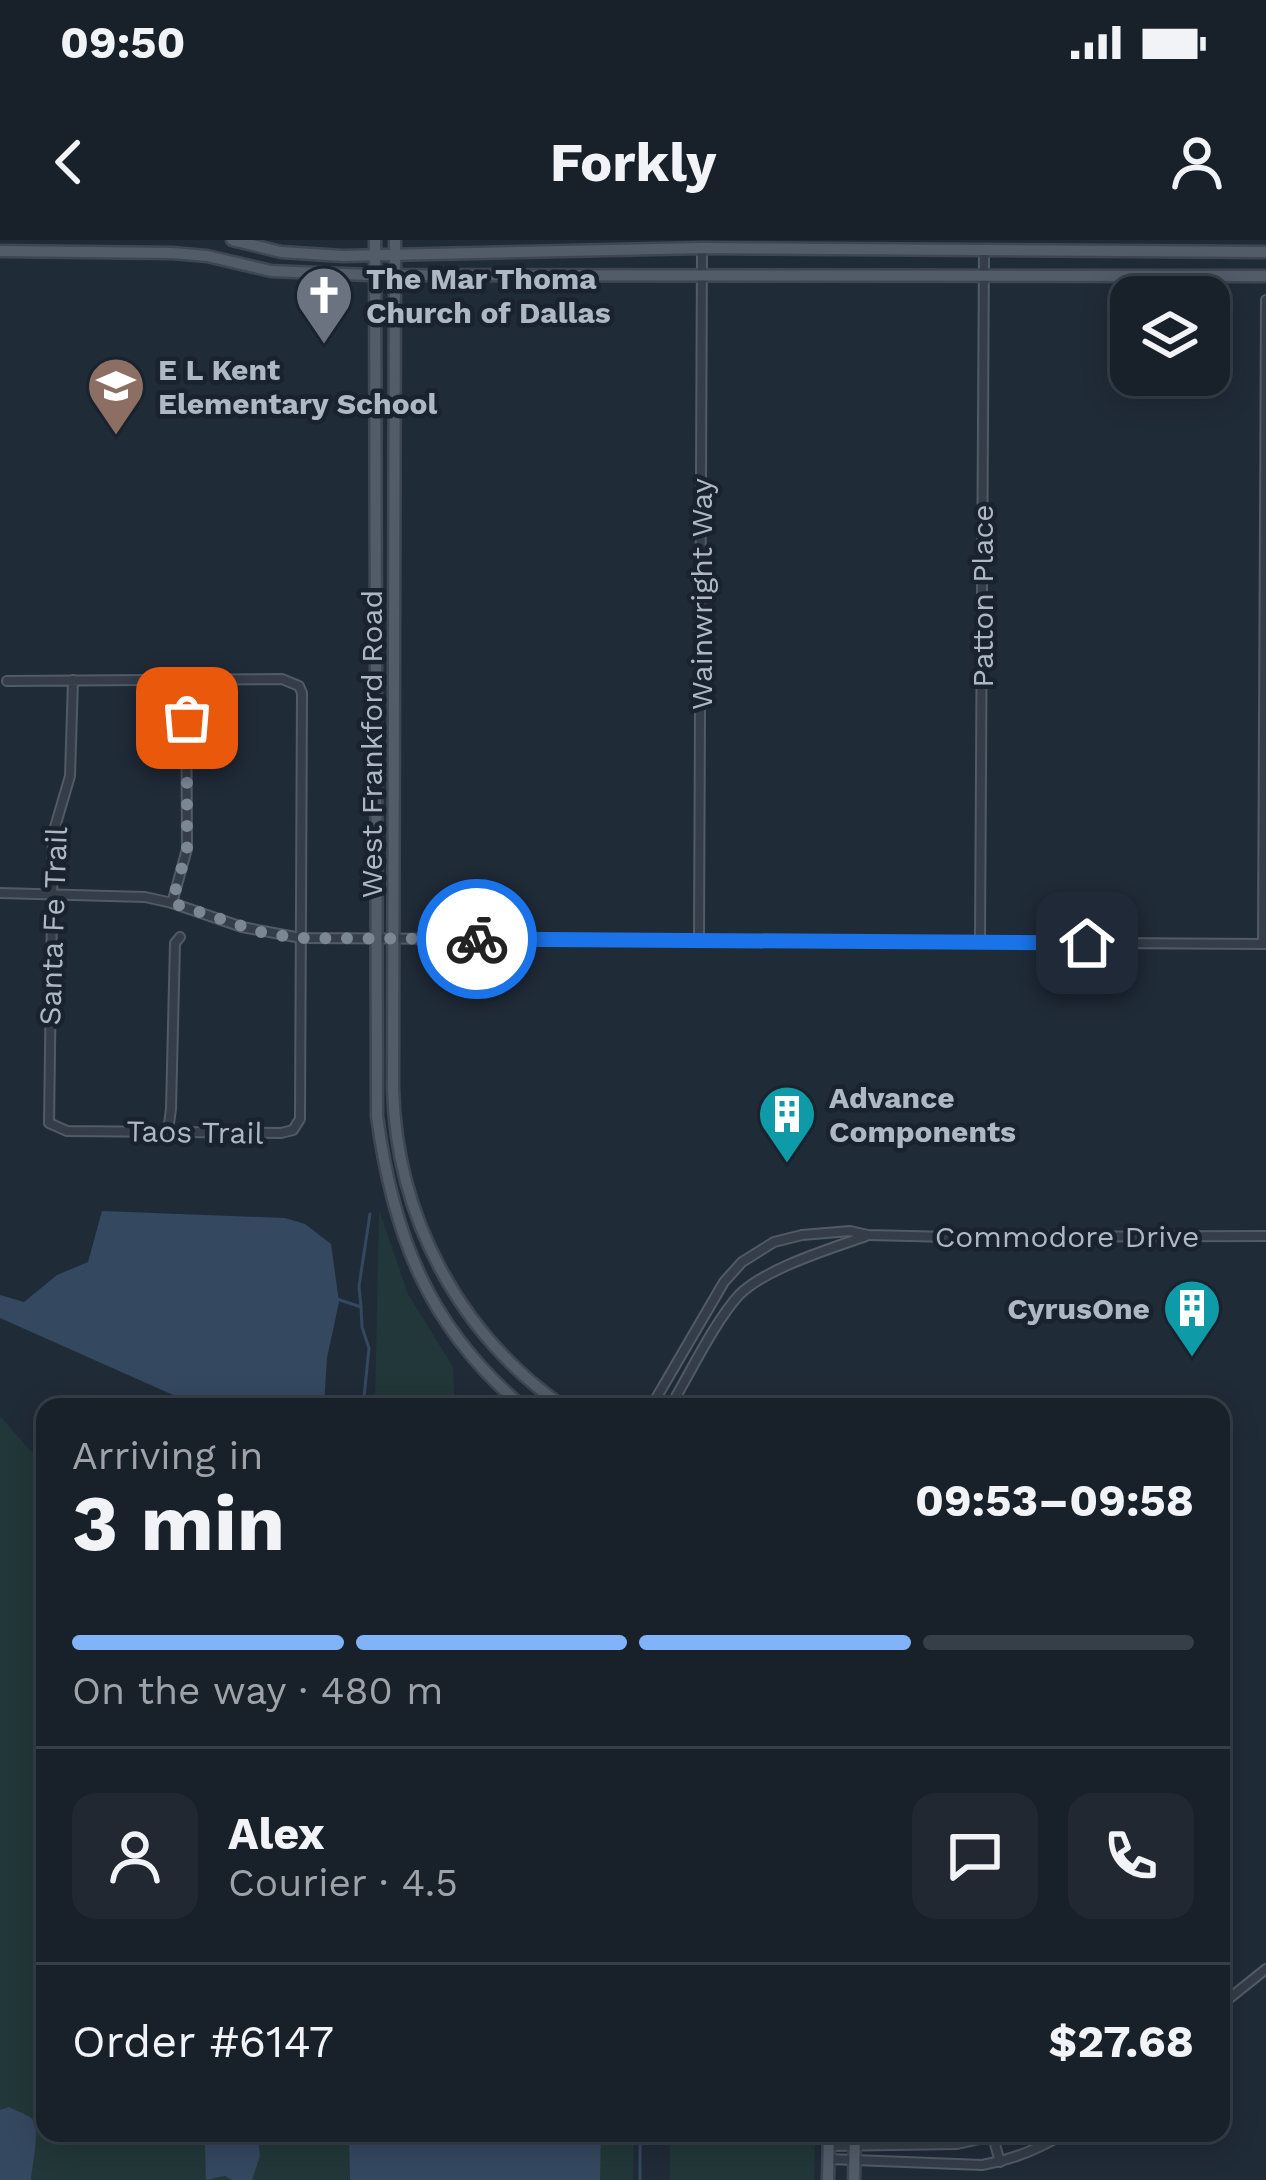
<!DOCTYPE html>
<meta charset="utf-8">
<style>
:root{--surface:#18202a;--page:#212832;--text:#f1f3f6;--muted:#9fa3a8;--line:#363e47;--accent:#80b3f8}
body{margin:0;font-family:"Work Sans",sans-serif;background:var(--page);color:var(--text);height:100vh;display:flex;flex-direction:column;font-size:45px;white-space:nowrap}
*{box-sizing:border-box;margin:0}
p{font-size:39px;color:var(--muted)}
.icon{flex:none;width:66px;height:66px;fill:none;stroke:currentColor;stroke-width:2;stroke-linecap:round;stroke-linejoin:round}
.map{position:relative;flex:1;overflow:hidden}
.details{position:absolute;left:36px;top:1158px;width:1194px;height:744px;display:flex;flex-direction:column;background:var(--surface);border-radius:24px;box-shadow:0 6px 30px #0003,0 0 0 3px var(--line)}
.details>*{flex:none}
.fabs{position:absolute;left:1110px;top:36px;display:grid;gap:24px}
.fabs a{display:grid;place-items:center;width:120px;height:120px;border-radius:24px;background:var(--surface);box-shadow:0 6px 30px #0003,0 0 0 3px var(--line);font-size:60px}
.pin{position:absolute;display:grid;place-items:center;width:102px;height:102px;color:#fff;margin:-51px;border-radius:24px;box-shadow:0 6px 18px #0006}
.courier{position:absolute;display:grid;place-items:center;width:120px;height:120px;margin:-60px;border:9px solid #1a73e8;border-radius:50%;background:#fff;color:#222;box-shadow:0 3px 15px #0007}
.headline em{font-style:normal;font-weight:700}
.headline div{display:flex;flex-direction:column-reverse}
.headline{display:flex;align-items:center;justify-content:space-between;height:204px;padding:0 36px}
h1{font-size:78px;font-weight:700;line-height:90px}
.bar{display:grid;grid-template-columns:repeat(4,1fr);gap:18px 12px;align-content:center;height:144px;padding:0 36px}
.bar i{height:15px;border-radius:9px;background:var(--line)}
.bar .active{background:var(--accent)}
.bar p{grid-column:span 4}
.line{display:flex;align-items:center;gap:30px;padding:0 36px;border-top:3px solid var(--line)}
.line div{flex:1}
.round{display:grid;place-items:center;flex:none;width:126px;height:126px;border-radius:24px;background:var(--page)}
.status{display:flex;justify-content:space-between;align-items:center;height:84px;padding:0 60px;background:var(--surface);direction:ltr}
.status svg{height:33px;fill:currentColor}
header{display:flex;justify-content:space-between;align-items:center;height:156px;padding:0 36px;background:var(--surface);font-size:54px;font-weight:700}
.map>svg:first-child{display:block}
</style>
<div class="status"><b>09:50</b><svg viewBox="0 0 49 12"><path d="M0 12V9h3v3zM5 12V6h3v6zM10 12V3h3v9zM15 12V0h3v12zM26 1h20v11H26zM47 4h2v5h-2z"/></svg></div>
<header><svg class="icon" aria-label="back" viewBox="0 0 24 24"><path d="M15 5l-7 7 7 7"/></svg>Forkly<svg class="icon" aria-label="person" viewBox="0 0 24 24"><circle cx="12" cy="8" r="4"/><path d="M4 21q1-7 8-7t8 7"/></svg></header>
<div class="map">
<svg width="1266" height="1940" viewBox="0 0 1266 1940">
<rect width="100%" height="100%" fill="#202b38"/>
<g fill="#223739">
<path d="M379,970L408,1054L453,1127L455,1167H375Z"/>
<path d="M0,1176L45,1227V1893H634L633,1940H0Z"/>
<path d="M670,1893H815L814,1940H670Z"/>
</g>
<g fill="#344860">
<path d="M102,971L285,978L305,984L331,1004L339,1062L327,1118L324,1167H200L0,1078V1055L24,1062L57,1035L88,1022Z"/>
<path d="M9,1867C16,1871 30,1875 34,1881C40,1889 32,1927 31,1940H0V1870Z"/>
<path d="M207,1893H262L258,1900L260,1916L252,1940H232L225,1936L206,1940L205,1907Z"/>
<path d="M349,1893H601L600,1940H350Z"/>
</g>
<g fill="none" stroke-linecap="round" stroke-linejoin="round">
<g stroke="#344860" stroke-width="3">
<path d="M337,1059L361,1067L362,1087L369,1108L363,1167"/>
<path d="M361,1067L359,1046L370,974"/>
<path d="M640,1940V1906L647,1893"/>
</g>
<g stroke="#515b66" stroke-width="12">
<g id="minor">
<path d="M7,441L282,439L299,446L302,453L300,879L293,890L281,893L67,891L49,883L53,594L70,536L73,440"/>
<path d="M0,653L145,657L172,663L242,687L301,698L1266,704"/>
<path d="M172,663L187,609L186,439"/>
<path d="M699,700L702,8"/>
<path d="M980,702L984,11"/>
<path d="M1263,704L1266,60"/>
<path d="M168,891L171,869L175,703L180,697"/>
<path d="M651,1167L724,1042L742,1022L774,1002L802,995L850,991L868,995L951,997L1266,996"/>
<path d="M670,1167C689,1135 715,1081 739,1055C766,1028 830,1009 866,996"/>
<path d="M1221,1765L1266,1729"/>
<path d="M993,1897L1000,1922"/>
<path d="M829,1906L957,1904L1007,1893"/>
<path d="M829,1919L982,1925C1012,1920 1039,1909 1065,1893"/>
</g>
</g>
<g stroke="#3d4652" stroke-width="15">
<g id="major">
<path d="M232,0L281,12L343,16L702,8L1266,12"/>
<path d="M375,0L377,876C393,996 429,1088 523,1167"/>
<path d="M395,0L393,848C396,975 458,1094 564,1167"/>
<path d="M0,11L172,13L207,16L271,31L368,35L1266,36"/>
<path d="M828,1940L829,1893"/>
<path d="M854,1940L855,1893"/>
</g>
</g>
<use href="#minor" stroke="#343d48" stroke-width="8"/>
<use href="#major" stroke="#525c69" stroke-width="10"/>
</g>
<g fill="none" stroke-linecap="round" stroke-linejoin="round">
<path stroke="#7c8794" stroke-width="12" stroke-dasharray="0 21.6" d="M187,478V609L172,663L267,694L301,698L477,699"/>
<path stroke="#1a73e8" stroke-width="15" d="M477,699L1087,703"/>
</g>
<defs>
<g id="church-pin" transform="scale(3)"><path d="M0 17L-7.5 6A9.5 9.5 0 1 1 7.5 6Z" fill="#6b7280" stroke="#19222d"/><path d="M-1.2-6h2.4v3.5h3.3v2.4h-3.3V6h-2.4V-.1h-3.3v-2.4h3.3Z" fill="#fff"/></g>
<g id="school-pin" transform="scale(3)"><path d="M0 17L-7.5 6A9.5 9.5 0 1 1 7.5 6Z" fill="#8d6e63" stroke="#19222d"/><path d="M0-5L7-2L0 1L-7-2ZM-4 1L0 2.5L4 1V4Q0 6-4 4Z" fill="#fff"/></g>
<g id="building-pin" transform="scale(3)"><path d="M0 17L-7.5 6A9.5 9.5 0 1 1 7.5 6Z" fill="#0f9aa8" stroke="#19222d"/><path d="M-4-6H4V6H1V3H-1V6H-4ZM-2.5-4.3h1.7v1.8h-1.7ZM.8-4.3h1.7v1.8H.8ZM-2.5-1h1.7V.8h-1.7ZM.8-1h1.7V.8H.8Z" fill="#fff"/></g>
</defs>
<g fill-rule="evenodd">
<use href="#church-pin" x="324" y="55"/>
<use href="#school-pin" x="116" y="146"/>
<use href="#building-pin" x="787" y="874"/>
<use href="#building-pin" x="1192" y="1068"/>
</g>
<g text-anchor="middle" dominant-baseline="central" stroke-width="9" stroke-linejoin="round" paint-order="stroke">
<g font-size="30" font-weight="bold" fill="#aeb8c5" stroke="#19222d" text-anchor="start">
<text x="366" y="38">The Mar Thoma<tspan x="366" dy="34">Church of Dallas</tspan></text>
<text x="158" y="129">E L Kent<tspan x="158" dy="34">Elementary School</tspan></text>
<text x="829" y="857">Advance<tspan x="829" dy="34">Components</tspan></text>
<text x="1150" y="1068" text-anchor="end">CyrusOne</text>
</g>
<g font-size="30" fill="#aeb8c5" stroke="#19222d">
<text transform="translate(701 354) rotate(-90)">Wainwright Way</text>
<text transform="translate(982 356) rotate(-90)">Patton Place</text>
<text transform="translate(371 504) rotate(-90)">West Frankford Road</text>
<text transform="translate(53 686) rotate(-88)">Santa Fe Trail</text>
<text transform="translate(195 892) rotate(1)">Taos Trail</text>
<text x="1067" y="996">Commodore Drive</text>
</g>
</g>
</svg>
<div class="fabs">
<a><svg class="icon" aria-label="layers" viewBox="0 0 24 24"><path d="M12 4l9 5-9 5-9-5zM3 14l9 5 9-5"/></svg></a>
</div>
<div class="pin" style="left:187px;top:478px;background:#ea580c"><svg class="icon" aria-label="bag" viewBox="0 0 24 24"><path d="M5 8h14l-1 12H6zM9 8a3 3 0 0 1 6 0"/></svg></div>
<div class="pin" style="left:1087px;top:703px;background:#1f2937"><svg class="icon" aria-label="home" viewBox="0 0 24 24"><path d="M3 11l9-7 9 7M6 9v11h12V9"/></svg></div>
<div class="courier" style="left:477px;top:699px"><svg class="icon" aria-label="bike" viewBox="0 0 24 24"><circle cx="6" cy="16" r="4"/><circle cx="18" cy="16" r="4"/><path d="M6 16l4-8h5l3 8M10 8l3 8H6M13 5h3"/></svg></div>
<section class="details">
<div class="headline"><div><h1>3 min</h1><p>Arriving in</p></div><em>09:53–09:58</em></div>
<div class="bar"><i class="active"></i><i class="active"></i><i class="active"></i><i></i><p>On the way · 480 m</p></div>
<div class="line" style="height:216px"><a class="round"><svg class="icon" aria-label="person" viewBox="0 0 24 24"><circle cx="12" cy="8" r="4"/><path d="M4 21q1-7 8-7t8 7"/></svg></a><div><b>Alex</b><p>Courier · 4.5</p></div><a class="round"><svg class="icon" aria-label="chat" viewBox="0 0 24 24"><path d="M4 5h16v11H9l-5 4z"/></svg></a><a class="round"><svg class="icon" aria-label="phone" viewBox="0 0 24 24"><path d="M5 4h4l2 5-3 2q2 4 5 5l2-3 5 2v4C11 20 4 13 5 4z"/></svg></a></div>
<div class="line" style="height:156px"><div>Order #6147</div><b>$27.68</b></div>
</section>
</div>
